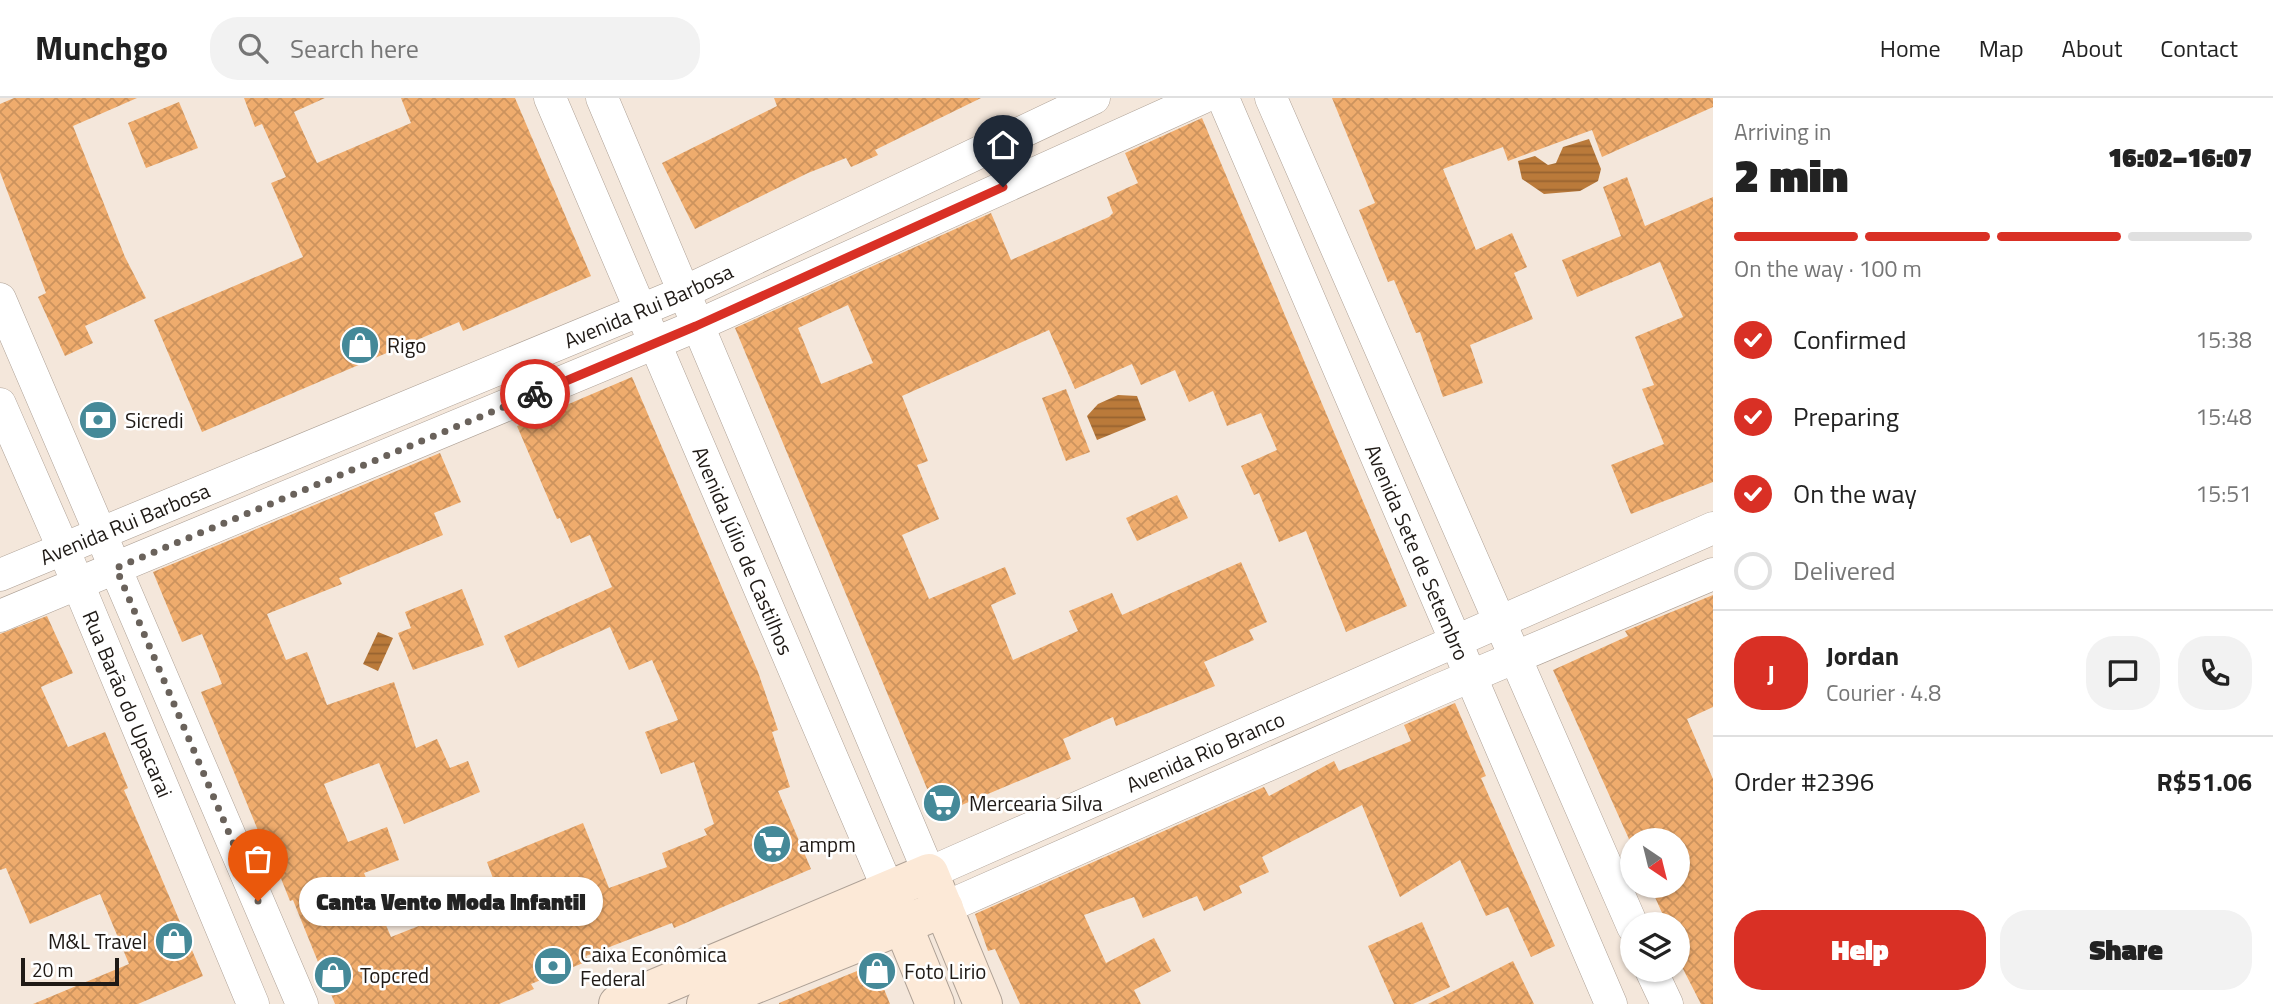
<!DOCTYPE html>
<meta charset="utf-8">
<style>
:root{--surface:#fff;--page:#f2f2f2;--text:#222;--muted:#767676;--line:#e0e0e0;--accent:#d93025}
body{margin:0;font-family:"Titillium Web",sans-serif;background:var(--page);color:var(--text);height:100vh;display:flex;flex-direction:column;font-size:26px;white-space:nowrap}
*{box-sizing:border-box;margin:0}
p{font-size:23px;color:var(--muted)}
.icon{flex:none;width:38px;height:38px;fill:none;stroke:currentColor;stroke-width:2;stroke-linecap:round;stroke-linejoin:round}
.map{position:relative;flex:1;overflow:hidden}
.panel{display:flex;flex-direction:column;background:var(--surface);width:560px}
.panel>*{flex:none}
.needle{width:46px;rotate:145deg}
.controls{position:absolute;left:1620px;top:730px;display:grid;gap:14px}
.controls a{display:grid;place-items:center;width:70px;height:70px;border-radius:50%;background:var(--surface);box-shadow:0 2px 5px #0004;font-size:35px}
.scale{position:absolute;left:21px;bottom:18px;width:98px;box-sizing:border-box;padding-left:7px;border:4px solid #1f1a16;border-top:0;font-size:19px;line-height:24px;white-space:nowrap;color:#1f1a16;-webkit-text-stroke:5px #fff;paint-order:stroke}
.pin{position:absolute;display:grid;place-items:center;width:60px;height:60px;color:#fff;margin:-72px -30px;border-radius:50% 50% 50% 0;rotate:-45deg;box-shadow:0 0 7px #0007}
.pin .icon{rotate:45deg}
.courier{position:absolute;display:grid;place-items:center;width:70px;height:70px;margin:-35px;border:5px solid #d93025;border-radius:50%;background:#fff;color:#222;box-shadow:0 2px 9px #0007}
.bubble{position:absolute;height:49px;border-radius:24px;background:var(--surface);box-shadow:0 2px 5px #0004;font-size:23px;font-weight:800;line-height:49px;text-align:center}
.head em{font-style:normal;font-weight:800}
.head div{display:flex;flex-direction:column-reverse}
.head{display:flex;align-items:center;justify-content:space-between;height:119px;padding:0 21px}
h1{font-size:46px;font-weight:800;line-height:52px}
.bar{display:grid;grid-template-columns:repeat(4,1fr);gap:10px 7px;align-content:center;height:84px;padding:0 21px}
.bar i{height:9px;border-radius:5px;background:var(--line)}
.bar .on{background:var(--accent)}
.bar p{grid-column:span 4}
.line{display:flex;align-items:center;gap:18px;padding:0 21px;border-top:2px solid var(--line)}
.line div{flex:1}
.round{display:grid;place-items:center;flex:none;width:74px;height:74px;border-radius:28px;background:var(--page)}
ol{padding:0 21px;list-style:none}
li{display:flex;align-items:center;gap:21px;height:77px}
li p{margin-inline-start:auto}
li .icon{padding:7px;border-radius:50%;background:var(--accent);color:#fff;stroke-width:4}
li:last-child{color:var(--muted)}
li i{width:38px;height:38px;border:4px solid var(--line);border-radius:50%}
.action{display:flex;gap:14px;margin-top:auto;padding:14px 21px}
.action a{flex:1;height:80px;border-radius:28px;background:var(--accent);color:#fff;font-size:28px;font-weight:800;line-height:80px;text-align:center}
.action a+a{background:var(--page);color:var(--text)}
header{display:flex;align-items:center;gap:42px;box-sizing:border-box;height:98px;padding:0 35px;background:var(--surface);border-bottom:2px solid var(--line)}
header strong{font-size:33px}
nav{display:flex;gap:38px;margin-inline-start:auto;font-size:24px}
.search{width:490px;height:63px;background:var(--page);display:flex;align-items:center;gap:18px;box-sizing:border-box;padding:0 24px;border-radius:28px;color:var(--muted);font-size:26px}
main{display:flex;flex:1;min-height:0}
.map>svg:first-child{display:block}
</style>
<header>
<strong>Munchgo</strong>
<div class="search"><svg class="icon" aria-label="search" viewBox="0 0 24 24"><circle cx="10" cy="10" r="6"/><path d="M15 15l6 6"/></svg>Search here</div>
<nav><a>Home</a><a>Map</a><a>About</a><a>Contact</a></nav>
</header>
<main>
<div class="map">
<svg width="1713" height="906" viewBox="0 0 1713 906">
<defs>
<pattern id="water-rules" width="6" height="5" patternUnits="userSpaceOnUse" patternTransform="scale(1.75)"><rect width="6" height="5" fill="#ba7a3a"/><path d="M0 2.5h6" fill="none" stroke="#976330"/></pattern>
<pattern id="building-cross-hatch" width="8" height="8" patternUnits="userSpaceOnUse" patternTransform="scale(1.75)"><rect width="8" height="8" fill="#efac6d"/><path d="M0 0l8 8M0 8l8-8" fill="none" stroke="#cc935e"/></pattern>
</defs>
<rect width="100%" height="100%" fill="#f4e7db"/>
<g fill="url(#water-rules)">
<path d="M1589,41L1601,71L1598,83L1580,93L1544,96L1522,81L1518,63L1535,58L1548,67L1556,65L1563,49Z"/>
<path d="M1118,297L1137,298L1146,322L1097,342L1087,318L1098,306Z"/>
<path d="M378,534L393,540L378,573L363,566Z"/>
</g>
<g fill="url(#building-cross-hatch)" fill-rule="evenodd">
<path d="M14,0H137L73,28L125,159L146,200L85,228L93,245L65,258L38,199L46,195L0,74V6Z"/>
<path d="M244,0H325L294,14L317,65L411,25L401,0H515L591,178L463,233L459,224L202,334L154,222L303,159L271,85L286,79L262,26L255,29Z"/>
<path d="M774,0H981L875,52L878,57L851,69L846,60L808,75L695,131L662,65L777,8Z"/>
<path d="M1332,0H1713V9L1602,59L1592,32L1508,63L1503,49L1443,71L1476,152L1512,135L1527,169L1514,175L1533,221L1470,247L1483,285L1443,299L1420,234L1416,235L1394,182L1388,184L1359,112L1375,105Z"/>
<path d="M179,4L198,50L146,70L128,25Z"/>
<path d="M1202,20L1407,508L1346,534L1306,433L1279,444L1259,395L1254,397L1241,368L1277,352L1261,315L1227,328L1213,293L1189,304L1175,272L1141,287L1132,266L1075,291L1049,232L902,298L928,363L917,367L939,421L902,437L929,501L1005,469L1016,496L991,507L1013,562L1078,533L1069,513L1112,495L1122,517L1241,464L1267,524L1249,532L1254,542L1204,564L1215,588L1116,628L1113,619L1063,641L1071,661L938,717L735,230L991,115L1011,162L1109,119L1113,115L1107,99L1138,85L1125,55ZM848,207L873,265L821,286L798,230Z"/>
<path d="M1627,79L1645,128L1713,99V384L1631,416L1611,367L1664,346L1642,291L1654,287L1635,239L1683,219L1660,164L1577,199L1562,162L1621,138L1603,89Z"/>
<path d="M632,279L758,574L778,632L772,634L790,689L778,693L811,771L674,830L672,825L586,858L588,863L531,886L534,891L499,906H335L293,802L290,803L274,763L271,764L201,594L222,586L202,536L182,544L153,474L440,355L461,404L434,415L443,437L339,480L342,486L267,516L286,562L307,554L327,607L394,584L416,650L437,641L450,670L468,663L480,694L404,726L379,665L324,686L348,744L387,729L399,762L364,775L391,839L459,812L454,799L494,783L487,764L583,725L609,790L667,769L662,755L707,737L704,731L714,726L694,664L661,676L645,634L678,622L652,562L629,572L610,529L518,570L504,538L612,489L590,437L571,445L560,420L557,421L517,328Z"/>
<path d="M1066,291L1090,354L1066,363L1042,300Z"/>
<path d="M1177,397L1188,420L1137,443L1126,420Z"/>
<path d="M462,491L484,547L413,572L398,535L411,530L405,514Z"/>
<path d="M1713,497V609L1687,621L1713,681V906H1701L1681,867L1685,865L1678,851V826H1667L1650,788H1678V742H1633V750L1553,572L1628,538L1625,533Z"/>
<path d="M47,518L73,575L41,589L68,649L105,634L128,690L124,692L203,878L138,906H33L129,866L100,796L30,826L6,770L0,772V536Z"/>
<path d="M1455,605L1486,678L1481,680L1555,848L1531,859L1508,809L1486,818L1460,762L1400,799L1362,707L1262,759L1269,774L1239,788L1242,795L1204,813L1197,798L1143,820L1134,799L1084,817L1106,865L1154,840L1171,873L1134,892L1141,906H1020L995,851L988,853L975,816L1264,689L1269,698L1334,663L1339,673L1411,643L1404,627Z"/>
<path d="M1422,824L1450,889L1413,906H1394L1368,848Z"/>
<path d="M1513,863L1534,906H1428Z"/>
<path d="M874,866L890,906H779V905Z"/>
</g>
<g fill="none" stroke-linecap="round" stroke-linejoin="round">
<g stroke="#ada095" stroke-width="33">
<g id="street">
<path id="s1" d="M550,0L888,791"/>
<path id="s2" d="M602,0L929,775L1713,430"/>
<path id="s3" d="M1223,0L1611,906"/>
<path d="M1271,0L1633,829"/>
<path d="M0,201L302,906"/>
<path id="s4" d="M0,306L63,450L253,906"/>
<path id="s5" d="M0,477L682,195L1094,0"/>
<path d="M0,518L696,228L1202,0"/>
<path d="M944,810L1438,592L1713,476"/>
<path d="M1651,872L1667,906"/>
</g>
</g>
<g stroke="#ada095" stroke-width="40">
<g id="secondary">
<path d="M893,803L935,906"/>
<path d="M618,906L929,775L983,906"/>
<path d="M706,906L944,810"/>
</g>
</g>
<use href="#street" stroke="#fff" stroke-width="32"/>
<use href="#secondary" stroke="#fce9d7" stroke-width="38"/>
</g>
<g fill="none" stroke-linecap="round" stroke-linejoin="round">
<path stroke="#6a625b" stroke-width="7" stroke-dasharray="0 12.6" d="M258,803L116,470L535,296"/>
<path stroke="#d93025" stroke-width="9" d="M535,296L696,228L1003,89"/>
</g>
<defs>
<g id="shop-disc" transform="scale(2.0125)"><circle r="9.5" fill="#458998" stroke="#fff"/><path d="M-5-2.5h2.3a2.7 3.5 0 0 1 5.4 0H5L5.5 6h-11ZM-1.5-2.5h3a1.5 2.3 0 0 0-3 0Z" fill="#fff"/></g>
<g id="bank-disc" transform="scale(2.0125)"><circle r="9.5" fill="#458998" stroke="#fff"/><path d="M-6-4H6V4H-6ZM0-2.3a2.3 2.3 0 1 0 0 4.6a2.3 2.3 0 1 0 0-4.6Z" fill="#fff"/></g>
<g id="supermarket-disc" transform="scale(2.0125)"><circle r="9.5" fill="#458998" stroke="#fff"/><path d="M-6-5.5h2.5l.6 2H6L4.5 2H-2.5L-4.4-4H-6ZM-1.5 3.2a1.3 1.3 0 1 0 .1 0ZM3 3.2a1.3 1.3 0 1 0 .1 0Z" fill="#fff"/></g>
</defs>
<g fill-rule="evenodd">
<use href="#shop-disc" x="360" y="247"/>
<use href="#bank-disc" x="98" y="322"/>
<use href="#supermarket-disc" x="942" y="705"/>
<use href="#supermarket-disc" x="772" y="746"/>
<use href="#shop-disc" x="174" y="843"/>
<use href="#bank-disc" x="553" y="868"/>
<use href="#shop-disc" x="877" y="873"/>
<use href="#shop-disc" x="333" y="877"/>
</g>
<g text-anchor="middle" dominant-baseline="central" stroke-width="5" stroke-linejoin="round" paint-order="stroke">
<g font-size="21" fill="#1f1a16" stroke="#fff">
<text stroke="none"><textPath href="#s5" startOffset="702">Avenida Rui Barbosa</textPath></text>
<text stroke="none"><textPath href="#s5" startOffset="135">Avenida Rui Barbosa</textPath></text>
<text stroke="none"><textPath href="#s1" startOffset="492">Avenida Júlio de Castilhos</textPath></text>
<text stroke="none"><textPath href="#s3" startOffset="494">Avenida Sete de Setembro</textPath></text>
<text stroke="none"><textPath href="#s4" startOffset="326">Rua Barão do Upacarai</textPath></text>
<text stroke="none"><textPath href="#s2" startOffset="1143">Avenida Rio Branco</textPath></text>
</g>
<g font-size="21" fill="#1f1a16" stroke="#fff" text-anchor="start">
<text x="387" y="247">Rigo</text>
<text x="125" y="322">Sicredi</text>
<text x="969" y="705">Mercearia Silva</text>
<text x="799" y="746">ampm</text>
<text x="147" y="843" text-anchor="end">M&amp;L Travel</text>
<text x="580" y="856">Caixa Econômica<tspan x="580" dy="24">Federal</tspan></text>
<text x="904" y="873">Foto Lirio</text>
<text x="360" y="877">Topcred</text>
</g>
</g>
</svg>
<div class="controls">
<a><svg class="needle" viewBox="-14 -14 28 28"><path d="M0-13l5 13h-10z" fill="#e53935"/><path d="M0 13l5-13h-10z" fill="#767676"/></svg></a>
<a><svg class="icon" aria-label="layers" viewBox="0 0 24 24"><path d="M12 4l9 5-9 5-9-5zM3 14l9 5 9-5"/></svg></a>
</div>
<div class="scale">20 m</div>
<div class="pin" style="left:258px;top:803px;background:#ea580c"><svg class="icon" aria-label="bag" viewBox="0 0 24 24"><path d="M5 8h14l-1 12H6zM9 8a3 3 0 0 1 6 0"/></svg></div>
<div class="pin" style="left:1003px;top:89px;background:#1f2937"><svg class="icon" aria-label="home" viewBox="0 0 24 24"><path d="M3 11l9-7 9 7M6 9v11h12V9"/></svg></div>
<div class="courier" style="left:535px;top:296px"><svg class="icon" aria-label="bike" viewBox="0 0 24 24"><circle cx="6" cy="16" r="4"/><circle cx="18" cy="16" r="4"/><path d="M6 16l4-8h5l3 8M10 8l3 8H6M13 5h3"/></svg></div>
<div class="bubble" style="left:299px;top:779px;width:304px">Canta Vento Moda Infantil</div>
</div>
<section class="panel">
<div class="head"><div><h1>2 min</h1><p>Arriving in</p></div><em>16:02–16:07</em></div>
<div class="bar"><i class="on"></i><i class="on"></i><i class="on"></i><i></i><p>On the way · 100 m</p></div>
<ol>
<li><svg class="icon" aria-label="check" viewBox="0 0 24 24"><path d="M5 12l5 5 9-10"/></svg>Confirmed<p>15:38</p></li>
<li><svg class="icon" aria-label="check" viewBox="0 0 24 24"><path d="M5 12l5 5 9-10"/></svg>Preparing<p>15:48</p></li>
<li><svg class="icon" aria-label="check" viewBox="0 0 24 24"><path d="M5 12l5 5 9-10"/></svg>On the way<p>15:51</p></li>
<li><i></i>Delivered</li>
</ol>
<div class="line" style="height:126px"><b class="round" style="background:var(--accent);color:#fff">J</b><div><b>Jordan</b><p>Courier · 4.8</p></div><a class="round"><svg class="icon" aria-label="chat" viewBox="0 0 24 24"><path d="M4 5h16v11H9l-5 4z"/></svg></a><a class="round"><svg class="icon" aria-label="phone" viewBox="0 0 24 24"><path d="M5 4h4l2 5-3 2q2 4 5 5l2-3 5 2v4C11 20 4 13 5 4z"/></svg></a></div>
<div class="line" style="height:91px"><div>Order #2396</div><b>R$51.06</b></div>
<div class="action"><a>Help</a><a>Share</a></div>
</section>
</main>
